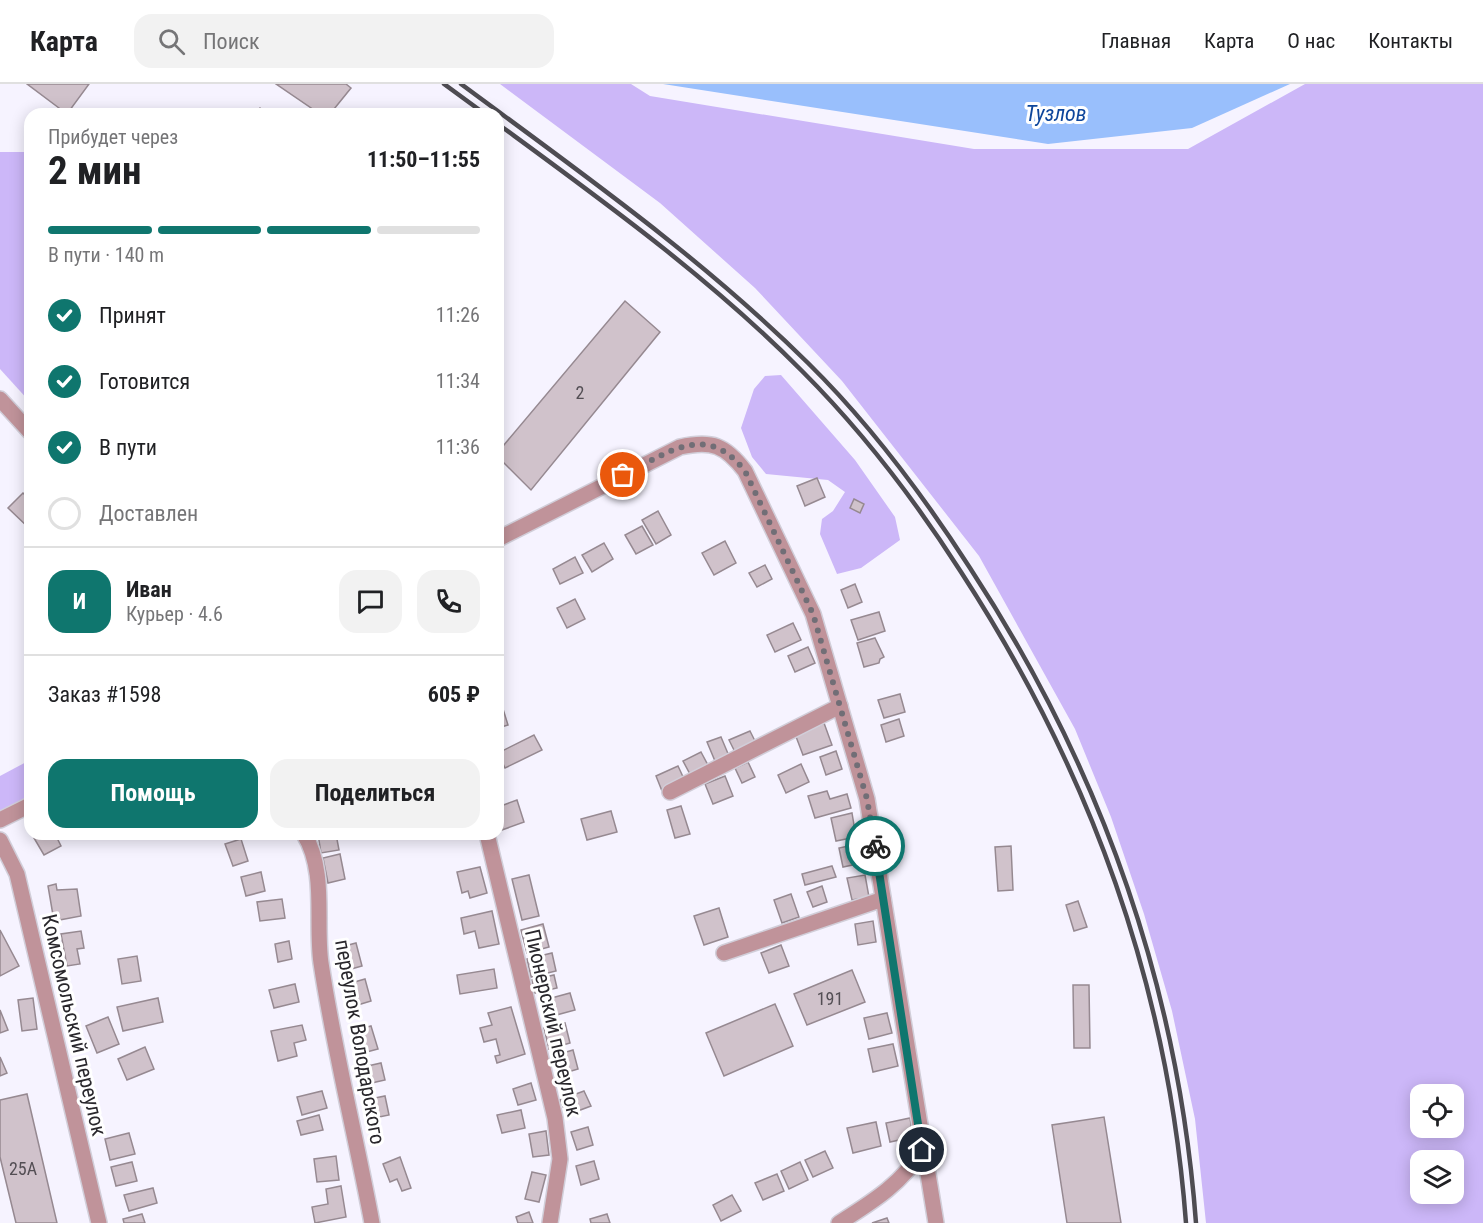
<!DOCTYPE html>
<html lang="ru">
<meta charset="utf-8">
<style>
:root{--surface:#fff;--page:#f2f2f2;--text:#202124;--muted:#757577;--line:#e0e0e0;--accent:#0f766e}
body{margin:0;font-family:"Roboto Condensed",sans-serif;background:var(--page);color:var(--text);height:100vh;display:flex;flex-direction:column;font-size:22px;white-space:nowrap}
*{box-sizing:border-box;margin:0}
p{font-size:20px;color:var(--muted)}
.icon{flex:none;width:33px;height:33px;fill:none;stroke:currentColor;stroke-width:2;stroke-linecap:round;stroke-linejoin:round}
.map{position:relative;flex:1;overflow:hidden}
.panel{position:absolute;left:24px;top:24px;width:480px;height:732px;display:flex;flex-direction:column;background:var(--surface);border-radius:18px;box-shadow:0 3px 15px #0003}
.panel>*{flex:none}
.tools{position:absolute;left:1410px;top:1000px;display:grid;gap:12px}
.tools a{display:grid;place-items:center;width:54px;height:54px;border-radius:12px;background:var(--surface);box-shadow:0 3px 15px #0003;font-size:30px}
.pin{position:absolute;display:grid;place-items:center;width:51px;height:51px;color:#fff;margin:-26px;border:3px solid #fff;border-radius:50%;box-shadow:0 2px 6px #0007}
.courier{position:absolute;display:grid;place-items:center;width:60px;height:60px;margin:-30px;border:4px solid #0f766e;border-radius:50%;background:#fff;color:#222;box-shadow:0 2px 8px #0007}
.summary em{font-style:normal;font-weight:700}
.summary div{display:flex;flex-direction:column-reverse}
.summary{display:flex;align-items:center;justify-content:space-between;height:102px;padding:0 24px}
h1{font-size:39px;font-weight:700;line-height:45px}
.bar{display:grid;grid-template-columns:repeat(4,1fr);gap:9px 6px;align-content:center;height:72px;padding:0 24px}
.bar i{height:8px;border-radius:4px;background:var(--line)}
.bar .selected{background:var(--accent)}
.bar p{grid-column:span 4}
.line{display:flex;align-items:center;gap:15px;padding:0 24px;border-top:2px solid var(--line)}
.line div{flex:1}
.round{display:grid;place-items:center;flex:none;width:63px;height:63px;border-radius:18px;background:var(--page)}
ol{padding:0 24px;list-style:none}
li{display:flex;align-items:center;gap:18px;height:66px}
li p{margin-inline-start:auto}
li .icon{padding:6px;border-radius:50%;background:var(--accent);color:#fff;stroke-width:4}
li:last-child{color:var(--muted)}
li i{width:33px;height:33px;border:3px solid var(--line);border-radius:50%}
.cta{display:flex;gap:12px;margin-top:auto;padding:12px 24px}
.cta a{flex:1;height:69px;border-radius:18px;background:var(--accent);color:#fff;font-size:24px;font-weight:700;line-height:69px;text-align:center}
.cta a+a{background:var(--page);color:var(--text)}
header{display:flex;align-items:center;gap:36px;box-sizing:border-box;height:84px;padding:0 30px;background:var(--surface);border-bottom:2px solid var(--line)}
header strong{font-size:28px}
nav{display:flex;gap:33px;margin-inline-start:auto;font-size:21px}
.search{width:420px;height:54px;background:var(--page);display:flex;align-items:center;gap:15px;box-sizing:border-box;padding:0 21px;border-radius:18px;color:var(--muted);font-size:22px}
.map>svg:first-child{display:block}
</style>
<header>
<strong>Карта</strong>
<div class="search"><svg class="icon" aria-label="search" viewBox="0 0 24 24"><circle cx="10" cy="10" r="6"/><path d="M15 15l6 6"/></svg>Поиск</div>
<nav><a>Главная</a><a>Карта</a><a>О нас</a><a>Контакты</a></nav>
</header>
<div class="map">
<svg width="1483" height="1139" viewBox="0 0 1483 1139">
<rect width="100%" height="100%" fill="#f6f3ff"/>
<g fill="#ccb7f8" fill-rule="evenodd">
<path d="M500,0H631L650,12L974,65H1188L1305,0H1483V1139H1206L1195,1035L1172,927L1144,830L1111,733L1075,645L979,472L842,297L755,204L660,119ZM1420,1011H1454V1044H1420ZM1420,1077H1454V1110H1420Z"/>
<path d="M0,68H30V318L0,285Z"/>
<path d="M781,291L855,376L895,433L900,456L861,484L837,490L820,450L822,435L833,427L845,408L828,396L766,390L752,373L741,344L754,305L765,292Z"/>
<path d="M30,676V715L0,731V692Z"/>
</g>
<path fill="#99bffc" d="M663,0H1290L1192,44L1048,60Z"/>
<g fill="#d0c2cb" stroke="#968991" stroke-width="1.5">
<path d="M27,0H89L67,30Z"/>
<path d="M276,0H346L351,4L330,30H320Z"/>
<path d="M260,24L268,30H255Z"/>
<path d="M625,217L660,248L531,406L498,373V368Z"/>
<path d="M817,394L825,413L805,422L797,402Z"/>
<path d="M23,409L30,416V445L8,424Z"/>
<path d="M854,415L864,420L860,429L850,424Z"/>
<path d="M658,427L671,451L656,460L642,436Z"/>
<path d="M642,442L653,461L636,470L625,451Z"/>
<path d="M725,457L736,479L714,491L702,469Z"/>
<path d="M604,459L613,475L592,488L582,471Z"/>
<path d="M575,473L583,489L560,500L553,485Z"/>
<path d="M765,481L772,495L757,503L749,489Z"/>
<path d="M855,500L862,518L848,524L841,506Z"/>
<path d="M575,515L585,535L567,544L557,524Z"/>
<path d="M879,528L885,547L858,556L851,536Z"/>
<path d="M793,539L801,556L775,568L767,551Z"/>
<path d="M875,554L884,573L880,575L879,579L864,583L857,559Z"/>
<path d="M808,563L815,579L795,588L788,572Z"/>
<path d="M498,609L508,641L498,644Z"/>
<path d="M900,610L905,628L884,634L878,616Z"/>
<path d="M899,635L904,652L886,658L881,641Z"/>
<path d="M824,639L832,661L803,671L795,650Z"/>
<path d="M750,647L757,661L736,670L729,656Z"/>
<path d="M534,651L542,666L505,684L498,669Z"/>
<path d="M721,653L729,672L715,677L707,658Z"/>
<path d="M836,667L842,685L826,691L820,673Z"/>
<path d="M701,668L709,683L691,692L683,677Z"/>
<path d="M748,678L755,693L742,699L735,684Z"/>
<path d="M801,680L809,698L786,709L778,691Z"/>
<path d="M678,682L685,697L662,707L656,692Z"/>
<path d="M725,692L733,712L713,720L705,700Z"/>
<path d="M827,707L830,715L847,710L851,724L815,734L808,712Z"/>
<path d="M517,716L524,738L502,746L498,723Z"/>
<path d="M681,722L690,750L675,754L667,726Z"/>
<path d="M611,727L617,748L587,756L581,735Z"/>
<path d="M852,729L856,753L836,757L831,734Z"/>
<path d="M42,750H55L61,762L44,771L34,754Z"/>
<path d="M318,750H336L339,766L321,769Z"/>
<path d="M241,755L248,777L233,782L225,760Z"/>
<path d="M858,760L862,779L843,783L839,764Z"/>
<path d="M1011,762L1013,806L998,807L995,763Z"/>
<path d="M340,770L345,795L328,799L323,774Z"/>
<path d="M832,782L836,793L805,801L802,790Z"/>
<path d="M480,783L487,809L470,814L468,807L462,809L457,788Z"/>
<path d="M261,788L265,807L246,812L241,793Z"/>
<path d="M529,791L539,832L522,836L512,795Z"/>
<path d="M865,791L869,813L852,816L847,794Z"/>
<path d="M56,800L57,806L77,805L81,832L54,837L48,802Z"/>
<path d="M822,802L827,818L813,823L807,808Z"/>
<path d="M791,810L799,833L782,839L774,816Z"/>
<path d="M282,815L285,834L260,837L257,818Z"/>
<path d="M1078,817L1087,843L1074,847L1066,821Z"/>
<path d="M719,824L728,853L704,861L694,832Z"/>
<path d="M492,827L499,860L479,864L475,847L464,850L461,834Z"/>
<path d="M873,837L876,858L858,861L855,840Z"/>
<path d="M543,840L549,863L527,869L521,846Z"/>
<path d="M0,846L19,882L0,892Z"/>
<path d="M81,847L84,864L77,865L80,880L67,882L61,850Z"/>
<path d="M289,857L292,875L278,878L275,860Z"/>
<path d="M356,859L362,882L344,887L337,864Z"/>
<path d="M781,861L789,882L769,889L761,869Z"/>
<path d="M552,869L556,887L531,893L527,875Z"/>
<path d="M137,872L141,897L122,900L118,875Z"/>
<path d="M494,885L497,904L460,910L457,891Z"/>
<path d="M852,886L865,918L807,941L794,910Z"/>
<path d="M554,891L557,904L535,909L532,896Z"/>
<path d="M365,895L371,917L351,923L344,901Z"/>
<path d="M295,900L299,918L274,924L269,906Z"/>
<path d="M1073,901H1089L1090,964H1074Z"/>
<path d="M570,909L575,926L549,933L544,916Z"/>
<path d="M33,914L37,945L22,947L18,916Z"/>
<path d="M158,914L163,938L123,947L117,923Z"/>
<path d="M775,920L793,962L724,992L706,949Z"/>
<path d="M511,923L525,970L497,979L495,972L500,971L496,955L484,958L480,944L492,941L488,929Z"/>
<path d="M0,926L8,946L0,949Z"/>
<path d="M887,929L892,949L869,955L864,934Z"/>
<path d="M108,933L119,960L97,969L86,942Z"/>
<path d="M565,939L570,959L549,965L544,944Z"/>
<path d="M302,941L306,956L294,959L297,972L278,977L271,947Z"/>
<path d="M371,942L378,965L359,970L353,947Z"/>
<path d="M893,960L898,982L873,988L868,965Z"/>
<path d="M145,963L154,985L127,996L118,975Z"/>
<path d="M573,966L578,985L558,991L553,972Z"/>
<path d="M0,973L7,989L0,992Z"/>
<path d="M381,979L385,996L367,1000L363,983Z"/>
<path d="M531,999L536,1016L518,1021L513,1005Z"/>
<path d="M322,1007L327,1024L302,1031L297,1013Z"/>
<path d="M584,1007L591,1022L567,1031L560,1016Z"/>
<path d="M27,1010L57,1139H16L0,1073V1016Z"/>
<path d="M385,1012L389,1031L369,1035L365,1016Z"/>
<path d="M521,1026L525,1044L502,1049L497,1031Z"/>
<path d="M319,1031L323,1046L301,1051L297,1037Z"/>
<path d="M1104,1033L1121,1139H1067L1052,1041Z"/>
<path d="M910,1034L913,1053L890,1058L886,1039Z"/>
<path d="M876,1038L881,1062L853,1069L847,1044Z"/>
<path d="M588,1043L593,1061L577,1066L571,1048Z"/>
<path d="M546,1047L549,1071L533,1073L529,1050Z"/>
<path d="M129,1049L135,1070L110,1076L105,1055Z"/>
<path d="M825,1067L833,1084L813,1093L805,1076Z"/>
<path d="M336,1072L339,1096L317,1098L314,1075Z"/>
<path d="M400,1073L411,1104L402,1107L397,1095L390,1098L383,1080Z"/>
<path d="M594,1077L599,1095L581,1101L576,1082Z"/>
<path d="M132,1078L137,1097L116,1102L111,1083Z"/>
<path d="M800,1078L808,1096L789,1105L781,1087Z"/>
<path d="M532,1088L546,1091L539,1118L525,1115Z"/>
<path d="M777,1090L784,1107L763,1116L755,1099Z"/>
<path d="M341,1102L346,1133L315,1139L312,1123L328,1120L326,1105Z"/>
<path d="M153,1104L157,1119L129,1127L124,1111Z"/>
<path d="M732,1111L741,1127L721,1137L713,1121Z"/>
<path d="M529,1128L533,1139H518L516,1133Z"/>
<path d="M142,1130L145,1139H124L123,1135Z"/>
<path d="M607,1130L610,1139H591L590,1135Z"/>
<path d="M887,1134L889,1139H872Z"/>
</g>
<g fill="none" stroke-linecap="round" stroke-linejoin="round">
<g stroke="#d1ced9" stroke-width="18">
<g id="minor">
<path d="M0,315L30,348"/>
<path d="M498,455L680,363C712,356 725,361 745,387L813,530L867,715L936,1139"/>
<path d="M670,708L840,622"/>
<path d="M0,736L30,721"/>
<path d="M304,750C327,788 315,838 321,879C334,966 356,1053 372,1139"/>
<path d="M487,750L555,1034L560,1075L550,1139"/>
<path d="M0,756L17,790L99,1139"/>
<path d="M724,869L883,815"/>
<path d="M839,1139C872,1118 902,1100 922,1066"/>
</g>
</g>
<use href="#minor" stroke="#c0939a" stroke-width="15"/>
<g stroke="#4e4c52" stroke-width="4.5">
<path d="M444,0L485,30"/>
<path d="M461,0C580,88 702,174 808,279C870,340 923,411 970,484C1101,684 1178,900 1196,1139"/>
<path d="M498,40C603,117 710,194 802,287C863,348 915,416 961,488C1091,688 1168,901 1186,1139"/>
</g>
</g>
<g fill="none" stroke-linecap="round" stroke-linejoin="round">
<path stroke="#716e76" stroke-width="6" stroke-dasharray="0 10.8" d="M623,391C668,369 706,337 745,387L813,530L867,715L875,762"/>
<path stroke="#0f766e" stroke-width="8" d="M875,762L922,1066"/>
</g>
<g text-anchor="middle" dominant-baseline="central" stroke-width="6" stroke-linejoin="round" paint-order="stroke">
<g font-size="18" fill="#534e54">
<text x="580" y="308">2</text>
<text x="830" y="914">191</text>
<text x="23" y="1084">25А</text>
</g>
<g font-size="21" fill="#29272c" stroke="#fff">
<text transform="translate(553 939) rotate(77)">Пионерский переулок</text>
<text transform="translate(74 941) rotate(77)">Комсомольский переулок</text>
<text transform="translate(360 958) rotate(80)">переулок Володарского</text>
</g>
<g font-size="22" font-style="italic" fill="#0d459b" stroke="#fff">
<text x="1056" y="29">Тузлов</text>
</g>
</g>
</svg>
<div class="tools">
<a><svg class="icon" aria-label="locate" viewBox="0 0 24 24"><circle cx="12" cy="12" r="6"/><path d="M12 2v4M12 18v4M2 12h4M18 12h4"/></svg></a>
<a><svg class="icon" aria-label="layers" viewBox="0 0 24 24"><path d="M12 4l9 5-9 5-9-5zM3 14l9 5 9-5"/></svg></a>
</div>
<div class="pin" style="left:623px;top:391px;background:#ea580c"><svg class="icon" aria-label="bag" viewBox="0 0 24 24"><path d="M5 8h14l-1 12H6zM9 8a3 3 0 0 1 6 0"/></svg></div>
<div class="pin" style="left:922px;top:1066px;background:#1f2937"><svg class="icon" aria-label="home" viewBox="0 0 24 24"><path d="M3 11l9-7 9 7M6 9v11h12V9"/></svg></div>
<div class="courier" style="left:875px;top:762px"><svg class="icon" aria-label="bike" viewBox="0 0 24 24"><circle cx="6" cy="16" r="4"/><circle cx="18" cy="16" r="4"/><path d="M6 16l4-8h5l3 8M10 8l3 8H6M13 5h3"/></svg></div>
<section class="panel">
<div class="summary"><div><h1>2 мин</h1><p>Прибудет через</p></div><em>11:50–11:55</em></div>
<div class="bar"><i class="selected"></i><i class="selected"></i><i class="selected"></i><i></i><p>В пути · 140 m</p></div>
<ol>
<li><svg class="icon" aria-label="check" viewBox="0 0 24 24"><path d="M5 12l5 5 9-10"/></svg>Принят<p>11:26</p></li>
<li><svg class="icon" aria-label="check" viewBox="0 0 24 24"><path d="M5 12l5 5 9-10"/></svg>Готовится<p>11:34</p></li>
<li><svg class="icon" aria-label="check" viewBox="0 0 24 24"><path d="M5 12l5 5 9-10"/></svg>В пути<p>11:36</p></li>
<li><i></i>Доставлен</li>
</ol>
<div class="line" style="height:108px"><b class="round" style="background:var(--accent);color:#fff">И</b><div><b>Иван</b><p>Курьер · 4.6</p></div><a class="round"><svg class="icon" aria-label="chat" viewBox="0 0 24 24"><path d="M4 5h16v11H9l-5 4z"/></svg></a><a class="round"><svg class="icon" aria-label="phone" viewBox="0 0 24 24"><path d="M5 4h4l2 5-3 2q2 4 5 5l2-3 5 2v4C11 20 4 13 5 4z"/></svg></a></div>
<div class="line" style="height:78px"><div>Заказ #1598</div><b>605 ₽</b></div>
<div class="cta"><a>Помощь</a><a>Поделиться</a></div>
</section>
</div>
